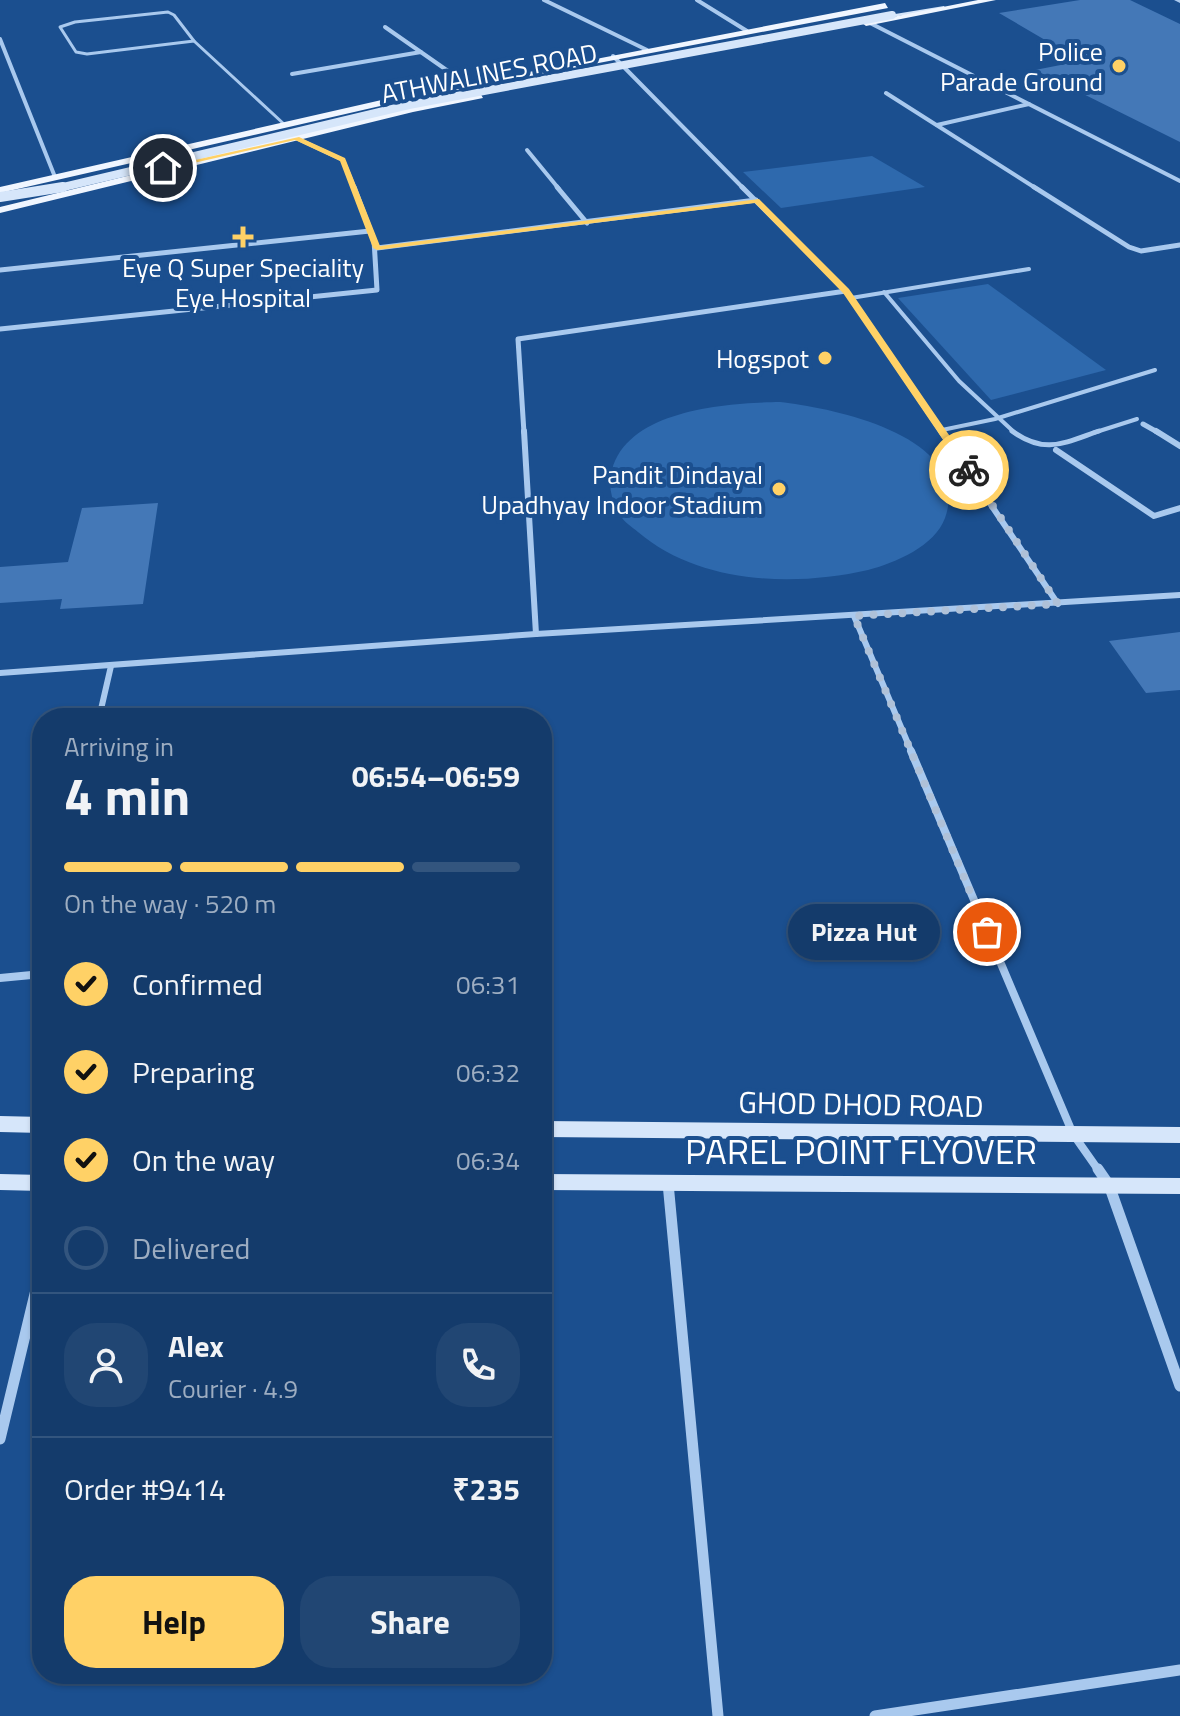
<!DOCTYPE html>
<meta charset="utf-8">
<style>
:root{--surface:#143b6b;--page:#214673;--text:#f1f3f6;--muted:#9dadc1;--line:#33557e;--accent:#ffd166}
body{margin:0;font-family:"Titillium Web",sans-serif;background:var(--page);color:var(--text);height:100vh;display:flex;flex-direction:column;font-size:30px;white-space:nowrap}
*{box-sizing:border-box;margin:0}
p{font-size:26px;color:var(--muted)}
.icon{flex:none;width:44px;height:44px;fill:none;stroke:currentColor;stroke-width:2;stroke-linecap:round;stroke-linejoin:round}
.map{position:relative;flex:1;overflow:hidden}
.side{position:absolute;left:32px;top:708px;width:520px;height:976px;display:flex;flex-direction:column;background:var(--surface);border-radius:32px;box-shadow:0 2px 6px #0004,0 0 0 2px var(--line)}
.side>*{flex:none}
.pin{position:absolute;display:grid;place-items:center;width:68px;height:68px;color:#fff;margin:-34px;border:4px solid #fff;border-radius:50%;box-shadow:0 2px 8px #0007}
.courier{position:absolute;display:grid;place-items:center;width:80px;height:80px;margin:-40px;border:6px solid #ffd166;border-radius:50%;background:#fff;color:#222;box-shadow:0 2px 10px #0007}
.bubble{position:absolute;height:56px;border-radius:28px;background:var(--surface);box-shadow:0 2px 6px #0004,0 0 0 2px var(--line);font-size:26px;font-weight:700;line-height:56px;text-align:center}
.head em{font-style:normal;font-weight:700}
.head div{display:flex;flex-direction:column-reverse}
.head{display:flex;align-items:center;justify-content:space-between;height:136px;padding:0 32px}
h1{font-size:52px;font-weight:700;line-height:60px}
.bar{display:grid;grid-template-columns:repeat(4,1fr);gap:12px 8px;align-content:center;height:96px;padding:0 32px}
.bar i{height:10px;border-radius:6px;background:var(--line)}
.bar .on{background:var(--accent)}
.bar p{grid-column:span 4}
.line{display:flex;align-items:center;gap:20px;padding:0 32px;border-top:2px solid var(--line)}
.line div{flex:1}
.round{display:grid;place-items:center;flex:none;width:84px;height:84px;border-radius:32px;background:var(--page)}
ol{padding:0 32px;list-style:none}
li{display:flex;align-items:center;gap:24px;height:88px}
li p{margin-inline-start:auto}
li .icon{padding:8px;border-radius:50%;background:var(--accent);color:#111;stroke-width:4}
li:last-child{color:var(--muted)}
li i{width:44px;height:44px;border:4px solid var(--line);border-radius:50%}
.button{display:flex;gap:16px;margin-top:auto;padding:16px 32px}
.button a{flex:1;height:92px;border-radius:32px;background:var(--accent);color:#111;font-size:32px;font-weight:700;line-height:92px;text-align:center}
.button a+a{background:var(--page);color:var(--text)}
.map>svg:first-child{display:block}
</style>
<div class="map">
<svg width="1180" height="1716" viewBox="0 0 1180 1716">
<rect width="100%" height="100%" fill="#1b4f8f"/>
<g fill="#2e69ad">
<path d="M872,156L925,187L781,208L743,172Z"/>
<path d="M988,284L1106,370L991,400L898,298Z"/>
<path d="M780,402C833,408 974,436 945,518C935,546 895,563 868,570C793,587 699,584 638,532C632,527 624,522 620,515C611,500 608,486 612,470C628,409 728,403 780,402Z"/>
</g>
<g fill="#4478b7">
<path d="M1080,0H1130L1180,24V142L1035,70L1081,61L999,13Z"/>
<path d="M158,503L143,604L60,609L62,599L0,603V567L68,562L82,508Z"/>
<path d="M1180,632V690L1146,693L1109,641Z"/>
</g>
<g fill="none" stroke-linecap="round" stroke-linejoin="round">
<g stroke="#a9c9ee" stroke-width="3">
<path d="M168,12L174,15L194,41L87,54L76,52L60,27L75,22Z"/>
<path d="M194,41L285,125"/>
</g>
<g stroke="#a9c9ee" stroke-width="4">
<path d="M884,292L959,381L1015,433"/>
<path d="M851,298L1029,269"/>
<path d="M942,430L995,419L1155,370"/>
<path d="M1093,433L1137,419"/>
</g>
<path stroke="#a9c9ee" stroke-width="5" d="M1012,431C1045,455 1064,443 1099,431"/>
<g stroke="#a9c9ee" stroke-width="4">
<path d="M544,0L647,50"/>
<path d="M697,0L747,31"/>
<path d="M870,23L1180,181"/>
<path d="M385,27L468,85"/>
<path d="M0,39L55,177"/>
<path d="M613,56L744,189"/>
<path d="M292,74L421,52"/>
<path d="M886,93L1037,189"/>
<path d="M937,125L1029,104"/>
<path d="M296,138L343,160L355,189"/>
<path d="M527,150L559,189"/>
</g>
<g stroke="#a9c9ee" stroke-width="5">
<path d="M557,187L587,223"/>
<path d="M742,187L846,291L942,433"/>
<path d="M1034,187L1129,247L1141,251L1180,245"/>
<path d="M377,248L756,200"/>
<path d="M0,270L370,231"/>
<path d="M0,329L377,290L374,240L354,187"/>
<path d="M1143,424L1159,433"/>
<path d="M524,433L518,339L846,291"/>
</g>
<g stroke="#a9c9ee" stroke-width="6">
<path d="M524,431L536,634"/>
<path d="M941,431L1058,604"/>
<path d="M1156,431L1180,446"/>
<path d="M1056,450L1154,516L1180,508"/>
<path d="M854,616L912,753"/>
<path d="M0,673L536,634L1180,595"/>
<path d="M99,718L111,666"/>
</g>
<g stroke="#a9c9ee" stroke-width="8">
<path d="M911,751L1073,1134L1099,1171"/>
<path d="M0,978L42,974"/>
</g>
<g stroke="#a9c9ee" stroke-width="11">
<path d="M1098,1169L1109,1185L1180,1386"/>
<path d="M668,1183L718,1716"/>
<path d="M0,1439L42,1265"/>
<path d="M875,1716L1180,1670"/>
</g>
<path fill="#a9c9ee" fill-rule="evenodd" d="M1174,0H1180V3Z"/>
<g fill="#d6e6fa" fill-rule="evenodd">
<path d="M944,6L946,9L892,17L889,15Z"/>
<path d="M0,1116L42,1117V1133L0,1132Z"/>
<path d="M542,1121L1180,1127V1143L542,1137Z"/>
<path d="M0,1174L42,1175V1191L0,1190Z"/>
<path d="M542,1174L1180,1178V1194L542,1190Z"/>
</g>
<g fill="#f0f6ff" fill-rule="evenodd">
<path d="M978,0H996L866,26L862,23Z"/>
<path d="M885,3L888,8L456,90L451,87Z"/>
<path d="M480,93L483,98L413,112L0,213V207L413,106Z"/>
<path d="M386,99L389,104L0,193V187Z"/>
</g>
<path stroke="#d6e6fa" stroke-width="8" d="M55,189L409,105L892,15"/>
<path stroke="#d6e6fa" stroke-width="10" d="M0,197L63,187"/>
</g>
<path fill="#ffd166" d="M299,137L345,158L380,246L759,199L849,289L973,470L965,472L843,293L755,203L377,250L373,248L340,161L295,140L163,170L159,168Z"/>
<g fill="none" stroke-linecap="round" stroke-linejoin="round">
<path stroke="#afc1d8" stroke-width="8" stroke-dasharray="0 14.4" d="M969,470L1058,604L854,616L987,932"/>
</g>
<g fill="#ffd166" stroke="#1b4f8f" stroke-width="3">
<circle cx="1119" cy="66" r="8"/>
<path d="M239 225h8v8h8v8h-8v8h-8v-8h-8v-8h8z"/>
<circle cx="825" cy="358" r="8"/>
<circle cx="779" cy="489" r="8"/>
</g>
<g text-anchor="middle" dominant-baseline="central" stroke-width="8" stroke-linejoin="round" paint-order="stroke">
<g font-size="26" fill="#fff" stroke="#1b4f8f" text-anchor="end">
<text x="1103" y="51">Police<tspan x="1103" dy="30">Parade Ground</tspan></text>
<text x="243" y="267" text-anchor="middle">Eye Q Super Speciality<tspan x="243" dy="30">Eye Hospital</tspan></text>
<text x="809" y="358">Hogspot</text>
<text x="763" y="474">Pandit Dindayal<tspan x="763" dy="30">Upadhyay Indoor Stadium</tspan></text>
</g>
<g font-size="26" fill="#fff" stroke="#1b4f8f">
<text transform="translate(489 73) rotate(-11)">ATHWALINES ROAD</text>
</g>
<g font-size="30" fill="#fff" stroke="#1b4f8f">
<text transform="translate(861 1104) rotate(1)">GHOD DHOD ROAD</text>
</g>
<g font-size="36" fill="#fff" stroke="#1b4f8f">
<text x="861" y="1150">PAREL POINT FLYOVER</text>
</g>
</g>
</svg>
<div class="pin" style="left:987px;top:932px;background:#ea580c"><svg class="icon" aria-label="bag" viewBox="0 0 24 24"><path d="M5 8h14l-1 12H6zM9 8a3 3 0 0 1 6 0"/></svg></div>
<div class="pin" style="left:163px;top:168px;background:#1f2937"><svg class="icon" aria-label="home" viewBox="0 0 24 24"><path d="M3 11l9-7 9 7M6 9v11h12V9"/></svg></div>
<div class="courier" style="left:969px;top:470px"><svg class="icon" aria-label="bike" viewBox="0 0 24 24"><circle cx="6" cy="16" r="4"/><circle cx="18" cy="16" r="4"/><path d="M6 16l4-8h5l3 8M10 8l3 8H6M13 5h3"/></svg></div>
<div class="bubble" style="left:788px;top:904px;width:152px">Pizza Hut</div>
<section class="side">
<div class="head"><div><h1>4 min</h1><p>Arriving in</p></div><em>06:54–06:59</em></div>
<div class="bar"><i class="on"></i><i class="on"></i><i class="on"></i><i></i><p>On the way · 520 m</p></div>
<ol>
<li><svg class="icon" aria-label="check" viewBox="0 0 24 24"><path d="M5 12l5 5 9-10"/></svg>Confirmed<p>06:31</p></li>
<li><svg class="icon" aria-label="check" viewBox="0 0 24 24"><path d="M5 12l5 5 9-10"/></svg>Preparing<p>06:32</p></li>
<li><svg class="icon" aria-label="check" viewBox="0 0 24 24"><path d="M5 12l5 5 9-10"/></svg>On the way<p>06:34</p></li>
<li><i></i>Delivered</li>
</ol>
<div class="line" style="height:144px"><a class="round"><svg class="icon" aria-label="person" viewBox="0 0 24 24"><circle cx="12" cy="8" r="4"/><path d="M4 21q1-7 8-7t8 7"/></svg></a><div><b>Alex</b><p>Courier · 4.9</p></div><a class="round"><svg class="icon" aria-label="phone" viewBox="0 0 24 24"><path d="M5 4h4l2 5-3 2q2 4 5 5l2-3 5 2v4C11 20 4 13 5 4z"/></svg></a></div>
<div class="line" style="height:104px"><div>Order #9414</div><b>₹235</b></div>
<div class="button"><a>Help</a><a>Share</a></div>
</section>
</div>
